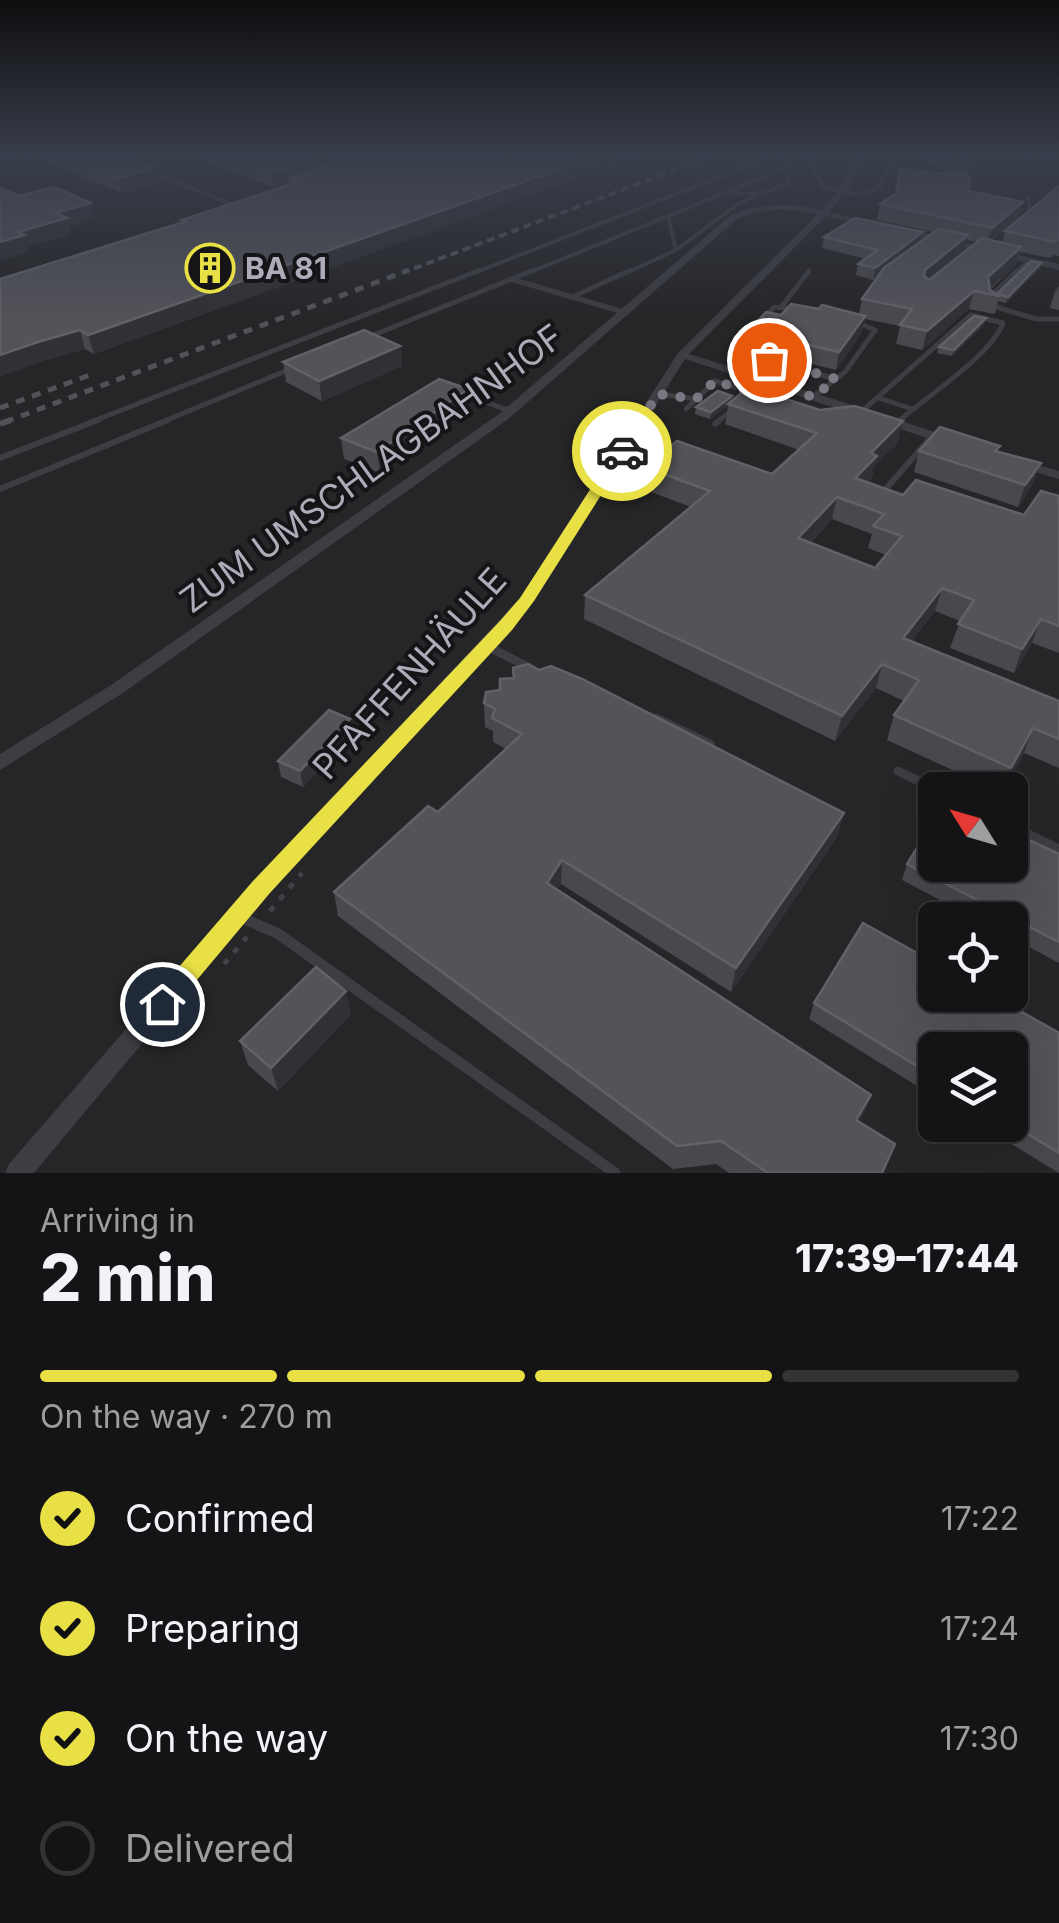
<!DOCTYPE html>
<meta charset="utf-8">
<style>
:root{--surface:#141315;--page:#1d1c1e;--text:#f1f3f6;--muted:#9d9ea0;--line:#333234;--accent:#e8e045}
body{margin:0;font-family:Inter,sans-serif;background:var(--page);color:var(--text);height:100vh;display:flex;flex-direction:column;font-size:38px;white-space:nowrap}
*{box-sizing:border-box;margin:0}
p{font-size:32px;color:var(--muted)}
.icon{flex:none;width:55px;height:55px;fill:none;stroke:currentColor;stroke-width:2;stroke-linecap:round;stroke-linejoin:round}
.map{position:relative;height:1173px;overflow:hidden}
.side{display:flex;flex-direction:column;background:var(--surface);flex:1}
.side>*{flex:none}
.needle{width:65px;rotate:307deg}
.controls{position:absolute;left:918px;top:772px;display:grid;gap:20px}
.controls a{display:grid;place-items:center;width:110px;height:110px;border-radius:15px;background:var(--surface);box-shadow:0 10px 40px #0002,0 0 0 2px var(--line);font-size:50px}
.pin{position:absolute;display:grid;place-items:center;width:85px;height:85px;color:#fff;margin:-42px;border:5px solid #fff;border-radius:50%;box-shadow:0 2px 10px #0007}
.courier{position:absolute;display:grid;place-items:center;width:100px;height:100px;margin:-50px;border:8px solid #e8e045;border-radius:50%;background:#fff;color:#222;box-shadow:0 2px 12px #0007}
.overview em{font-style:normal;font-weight:800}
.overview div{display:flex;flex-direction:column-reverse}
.overview{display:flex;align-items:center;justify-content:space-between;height:170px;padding:0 40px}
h1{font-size:65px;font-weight:800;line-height:75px}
.bar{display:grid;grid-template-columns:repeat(4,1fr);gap:15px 10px;align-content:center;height:120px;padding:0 40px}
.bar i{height:12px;border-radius:8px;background:var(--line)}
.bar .current{background:var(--accent)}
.bar p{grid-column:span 4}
ol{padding:0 40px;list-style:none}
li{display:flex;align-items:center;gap:30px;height:110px}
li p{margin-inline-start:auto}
li .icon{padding:10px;border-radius:50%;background:var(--accent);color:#111;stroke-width:4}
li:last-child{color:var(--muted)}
li i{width:55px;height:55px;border:5px solid var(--line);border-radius:50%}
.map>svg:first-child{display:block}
</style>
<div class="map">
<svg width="1059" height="1173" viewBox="0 0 1059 1173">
<rect width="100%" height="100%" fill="#1a191c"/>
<path fill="#262628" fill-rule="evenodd" d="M0,155H1059V1173H0ZM935,790H1010V865H935ZM935,920H1010V995H935ZM935,1050H1010V1125H935Z"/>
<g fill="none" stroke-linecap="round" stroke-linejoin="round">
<g stroke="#414147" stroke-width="5" stroke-dasharray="6 9" stroke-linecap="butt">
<path d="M270,911L302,873"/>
<path d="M224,964L247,937"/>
</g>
<g stroke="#3d3d42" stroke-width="4">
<path d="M807,155L823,187L859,195L879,188L894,155"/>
<path d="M1019,155L1059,160"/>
<path d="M0,161L28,155"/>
<path d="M610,163L635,155"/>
<path d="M149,172L234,205"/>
<path d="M731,193L760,194L789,183V167L777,155"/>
<path d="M1028,197L1030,216"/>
<path d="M676,250L668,216L789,167"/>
<path d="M474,273L775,155"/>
<path d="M528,273L668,216"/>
<path d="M626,273L676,250L738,204L760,194"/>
<path d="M1016,273L1029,260"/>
</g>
<g stroke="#3d3d42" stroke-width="5">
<path d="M1018,270L989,298L990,305L1036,319H1059"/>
<path d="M511,279L572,297"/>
<path d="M782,306L809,271"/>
<path d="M627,313L572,297L631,270"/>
<path d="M766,317L774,307L797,309"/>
<path d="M753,331L736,351L836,379"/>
<path d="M366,338L534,270"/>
<path d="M460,393L510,411"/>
<path d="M658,394L696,399"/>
<path d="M813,397L845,372L875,330L854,321"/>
<path d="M879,398L912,409"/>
<path d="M686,409L715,381L750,392"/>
<path d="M861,412L971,315L1003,323C990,357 926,396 898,422"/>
<path d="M91,422L480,270"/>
<path d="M162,422L293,368"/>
<path d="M717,422L732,410"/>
</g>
<g stroke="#3d3d42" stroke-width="6">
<path d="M715,424L720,420"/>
<path d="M896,424L901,420"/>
<path d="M631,438L674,451"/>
<path d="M0,458L98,420"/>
<path d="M0,489L168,420"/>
<path d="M883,492L933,435"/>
</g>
<g stroke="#3d3d42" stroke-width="9">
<path d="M487,646L532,669"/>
<path d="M656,718L710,744"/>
<path d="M898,771L937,790"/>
<path d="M1010,825L1059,849"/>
</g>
<path stroke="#3d3d42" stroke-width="11" d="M237,916L277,933L615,1173"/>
<g fill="#3d3d42" fill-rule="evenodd">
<path d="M860,155H868L850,186L829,212L873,222V226L826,216L689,354L868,410V416H860L685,359L531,604L268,893L34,1173H5L9,1164L254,881L520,598L678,353L818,214C789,208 765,207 737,219L507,420L123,693L0,770V754L111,685L499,414L731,215C762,202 790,203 822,210L843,185Z"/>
<path d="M902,228L1059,264V270L899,233L898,231Z"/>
<path d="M886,416L953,438L955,441L949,445L945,444L882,423V417Z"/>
<path d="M1019,459L1059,471V479L1014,466L1013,463L1014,460Z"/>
</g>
<path stroke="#525259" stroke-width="4" stroke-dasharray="8 5" stroke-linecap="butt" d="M402,273L715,155"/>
<g stroke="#525259" stroke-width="5" stroke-dasharray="9 8" stroke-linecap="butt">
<path d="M0,408L90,375"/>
<path d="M5,422L409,270"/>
</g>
<path stroke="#525259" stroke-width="6" stroke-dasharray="11 9" stroke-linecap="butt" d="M0,424L11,420"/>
</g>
<g fill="#49494d" fill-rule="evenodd">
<path d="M32,155H121L158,183L122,193L33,157Z"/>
<path d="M186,155H617L580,172V177L94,354L85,349L46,360L183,223L182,220L289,185V182L274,187ZM321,158L334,162L322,166Z"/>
<path d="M910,155H970L967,176L969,191L1018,218L992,240L1002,243L1005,231L1059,186V256L1053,255L1050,258L1020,252L1016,264L990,290L997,295L1041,263L1039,269L1006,303L998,301L995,314L969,309L922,350L896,344L900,326L865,319L862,332L836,370L747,348L749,331L781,315L819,309L859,314L862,299L880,274L873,280L856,275L858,264L866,259L822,248L824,237L923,232L920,242L934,232L877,220L880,204L958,175ZM967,240L977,242L964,252Z"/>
<path d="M1059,286V310L1050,308L1055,291Z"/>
<path d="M984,325L952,356L937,353L939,347Z"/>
<path d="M400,346L402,366L322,401L286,382L283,362Z"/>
<path d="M732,396V400L898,443L874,466L872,477L867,483L903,495L1024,515L1059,496V653L1032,643L1014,673L950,648L960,621L935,611L912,641L1059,701V768L1024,753L1003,790H996L887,740L894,715L904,701L876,688L835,741L584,619L585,595L691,507L643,489L645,467L772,474L799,450L725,424L728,406L710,419L695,414L696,407ZM832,519L872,534L868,548L886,555L875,568L811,543Z"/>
<path d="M468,409L380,473L344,459L341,438Z"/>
<path d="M919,451L998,452L1033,484L1018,507L914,472Z"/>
<path d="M484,703L844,813L837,837L731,992L561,884L557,890L871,1095L859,1122L882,1173H729L716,1164L673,1169L338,916L334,892L438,812L506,749L493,742V731L485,727Z"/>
<path d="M352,735L303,787L281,777L278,761Z"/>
<path d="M1059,854V963L1010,937V920H978L902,880L907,864L969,874Z"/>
<path d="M814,1003L1059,1033V1173L980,1125H1010V1050H935V1097L809,1019Z"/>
<path d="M351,1014L278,1091L248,1065L240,1041Z"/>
</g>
<g fill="#313135">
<path d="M321,155L322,170L289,178V182L274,187L272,172Z"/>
<path d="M338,155H364L339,164Z"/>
<path d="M585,155H617L580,172V177L94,354L88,335L574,160Z"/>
<path d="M155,168L158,183L122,193L118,178Z"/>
<path d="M1023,202L1018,218L987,244L992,228Z"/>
<path d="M91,203L95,219L69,227L71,235L28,247L30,252L0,261V242L55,213Z"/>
<path d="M923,232L920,242L873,280L875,268Z"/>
<path d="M968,235L964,252L921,288L925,270Z"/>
<path d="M1021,247L1016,264L983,295L988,277Z"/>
<path d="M1041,263L1039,269L1006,303L1008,297Z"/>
<path d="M974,291L969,309L922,350L927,331Z"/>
<path d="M865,316L862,332L836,370L839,352Z"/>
<path d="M986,318L984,325L952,356L954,350Z"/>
<path d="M80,330L85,349L46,360L0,377V355L41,341Z"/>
<path d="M400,346L402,366L322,401L319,381Z"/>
<path d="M468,389V409L380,473L377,452Z"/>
<path d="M732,396V403L728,404V406L710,419L711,412Z"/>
<path d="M903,421L898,443L874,466L872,477L850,500L855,478L871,453Z"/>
<path d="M1041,463L1033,484L1018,507L1025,485Z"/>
<path d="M837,497L832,519L794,561L798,538Z"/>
<path d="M942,588L935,611L897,662L903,638Z"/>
<path d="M1041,619L1032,643L1014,673L1022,649Z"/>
<path d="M882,664L876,688L835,741L842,716Z"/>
<path d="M350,719L352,735L303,787L300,771Z"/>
<path d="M1033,728L1024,753L1003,790L1011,768Z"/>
<path d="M844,813L837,837L731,992L736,968Z"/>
<path d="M562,860L561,884L546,907L547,883Z"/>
<path d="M346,991L351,1014L278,1091L271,1068Z"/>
<path d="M871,1095L862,1118L848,1143L856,1120Z"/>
</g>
<g fill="#535359" stroke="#616168" stroke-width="2.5" fill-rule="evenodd">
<path d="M60,155H121L155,168L118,178Z"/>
<path d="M224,155H321L272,172Z"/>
<path d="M354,155H585L574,160L580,162L88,335L80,330L41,341L0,355V279L187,221L182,220L300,181L289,178Z"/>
<path d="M948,155H970V164Z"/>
<path d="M900,169L970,176L969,191L1023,202L992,228L880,204L896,194Z"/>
<path d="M1059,186V239L1055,242L1005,231Z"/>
<path d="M54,187L91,203L55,213L67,218L18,232L25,235L0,242V188L19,196Z"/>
<path d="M855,218L923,232L875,268L858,264L878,250L824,237Z"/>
<path d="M938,229L968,235L925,270L924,276L929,280L982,238L1021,247L988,277L990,290L1000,296L974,291L927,331L900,325L912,309L862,299L884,268Z"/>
<path d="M1031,261L1041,263L1008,297L997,294Z"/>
<path d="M791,304L819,309L822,305L865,316L839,352L749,331L766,312L781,315Z"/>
<path d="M974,316L986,318L954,350L939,347Z"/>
<path d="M364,330L400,346L319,381L283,362Z"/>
<path d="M439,379L468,389L377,452L341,438Z"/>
<path d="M749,387L820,410L855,406L903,421L871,453L877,456L855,478L903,495L916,480L1024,515L1041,491L1059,496V626L1041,619L1022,649L958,624L974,600L942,588L903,638L1059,701V739L1033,728L1011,768L894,715L919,680L882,664L842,716L585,595L710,491L645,467L677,441L772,474L817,433L728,404ZM837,497L884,514L873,526L902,536L875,568L798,538Z"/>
<path d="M718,391L732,396L711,412L696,407Z"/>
<path d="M940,427L1000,446L995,451L1041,463L1025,485L919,451Z"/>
<path d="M528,664L539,670L551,666L582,679L844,813L736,968L562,860L547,883L871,1095L856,1120L895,1144L882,1173H768L721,1141L677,1146L334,892L428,806L438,812L522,734L492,718L495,709L484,703L486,692L500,690V679L514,678L513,668Z"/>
<path d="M329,710L350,719L300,771L278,761Z"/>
<path d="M1010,831L1059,854V942L907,864L917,848L935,857V865H952L969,874L973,865H1010Z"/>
<path d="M863,923L935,963V995H992L1059,1033V1153L1010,1123V1050H935V1077L814,1003Z"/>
<path d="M316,967L346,991L271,1068L240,1041Z"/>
</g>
<linearGradient id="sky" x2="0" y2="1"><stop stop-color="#0e0e0f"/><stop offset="0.49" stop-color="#383e4b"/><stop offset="1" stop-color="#383e4b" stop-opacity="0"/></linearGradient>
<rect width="1059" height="319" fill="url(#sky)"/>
<path fill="#e8e045" d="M622,447L629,451L534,601L512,630L269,894L170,1012L162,1016L153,1012L149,1004L153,997L253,881L499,622L520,598L615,451Z"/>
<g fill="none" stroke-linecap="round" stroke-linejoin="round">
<path stroke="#7a7983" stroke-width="10" stroke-dasharray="0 18" d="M622,451L658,394L696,399L715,381L754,393L767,382L813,397L836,379L769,360"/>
</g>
<defs>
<g id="building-ring" transform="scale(2.5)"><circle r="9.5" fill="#151417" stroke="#e8e045" stroke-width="1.5"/><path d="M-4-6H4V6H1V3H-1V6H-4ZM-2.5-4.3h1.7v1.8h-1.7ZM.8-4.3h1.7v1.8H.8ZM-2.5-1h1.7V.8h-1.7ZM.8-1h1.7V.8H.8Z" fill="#e8e045"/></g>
</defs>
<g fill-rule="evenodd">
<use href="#building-ring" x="210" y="268"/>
</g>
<g text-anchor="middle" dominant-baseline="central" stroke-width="8" stroke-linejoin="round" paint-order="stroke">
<g font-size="30" font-weight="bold" fill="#adadba" stroke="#151417" text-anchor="start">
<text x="245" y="268">BA 81</text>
</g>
<g font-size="35" fill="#adadba" stroke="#151417">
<text transform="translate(371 468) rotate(-36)">ZUM UMSCHLAGBAHNHOF</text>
<text transform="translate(409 673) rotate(-48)">PFAFFENHÄULE</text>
</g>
</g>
</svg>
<div class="controls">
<a><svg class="needle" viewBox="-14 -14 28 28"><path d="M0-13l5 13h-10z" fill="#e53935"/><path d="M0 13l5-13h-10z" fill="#9d9ea0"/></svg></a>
<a><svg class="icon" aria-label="locate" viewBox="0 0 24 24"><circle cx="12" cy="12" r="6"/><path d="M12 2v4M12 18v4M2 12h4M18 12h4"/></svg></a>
<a><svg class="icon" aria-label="layers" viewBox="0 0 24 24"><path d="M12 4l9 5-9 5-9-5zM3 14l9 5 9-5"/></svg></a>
</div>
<div class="pin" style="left:769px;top:360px;background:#ea580c"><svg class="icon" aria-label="bag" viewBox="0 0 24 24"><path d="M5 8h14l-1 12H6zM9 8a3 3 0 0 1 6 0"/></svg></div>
<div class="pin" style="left:162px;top:1004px;background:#1f2937"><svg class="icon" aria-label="home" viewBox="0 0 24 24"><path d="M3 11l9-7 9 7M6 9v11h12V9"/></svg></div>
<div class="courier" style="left:622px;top:451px"><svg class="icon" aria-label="car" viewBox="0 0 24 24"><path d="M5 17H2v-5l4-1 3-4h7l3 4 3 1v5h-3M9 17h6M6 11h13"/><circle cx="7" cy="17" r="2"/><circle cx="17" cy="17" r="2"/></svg></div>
</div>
<section class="side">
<div class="overview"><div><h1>2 min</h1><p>Arriving in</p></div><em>17:39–17:44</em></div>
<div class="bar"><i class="current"></i><i class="current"></i><i class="current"></i><i></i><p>On the way · 270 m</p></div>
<ol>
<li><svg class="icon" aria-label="check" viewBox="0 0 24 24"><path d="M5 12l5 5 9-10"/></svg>Confirmed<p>17:22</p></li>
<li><svg class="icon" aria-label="check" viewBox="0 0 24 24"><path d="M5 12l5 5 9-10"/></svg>Preparing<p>17:24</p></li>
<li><svg class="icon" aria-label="check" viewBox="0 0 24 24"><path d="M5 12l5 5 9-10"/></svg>On the way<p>17:30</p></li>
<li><i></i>Delivered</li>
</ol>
</section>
